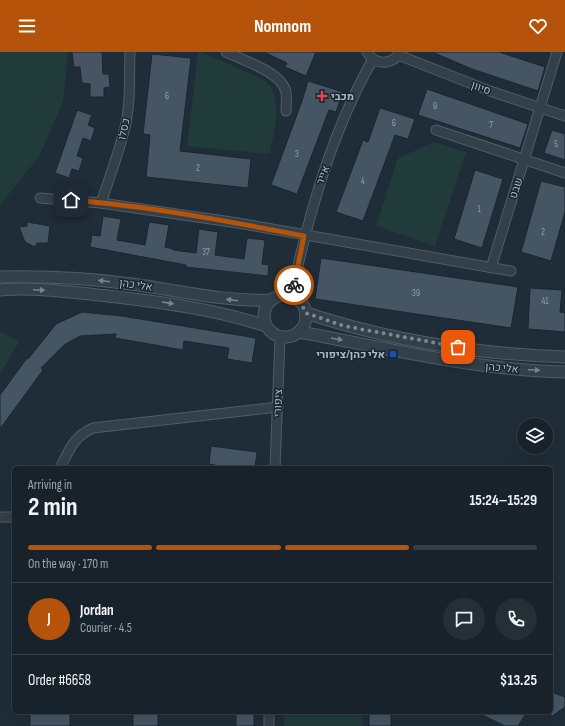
<!DOCTYPE html>
<meta charset="utf-8">
<style>
:root{--surface:#17222b;--page:#242f37;--text:#f1f3f6;--muted:#9ea4a9;--line:#363f47;--accent:#b45309}
body{margin:0;font-family:"Sofia Sans Condensed",Heebo,sans-serif;background:var(--page);color:var(--text);height:100vh;display:flex;flex-direction:column;font-size:15px;white-space:nowrap}
*{box-sizing:border-box;margin:0}
p{font-size:13px;color:var(--muted)}
.icon{flex:none;width:22px;height:22px;fill:none;stroke:currentColor;stroke-width:2;stroke-linecap:round;stroke-linejoin:round}
.map{position:relative;flex:1;overflow:hidden}
.sheet{position:absolute;left:12px;top:414px;width:541px;height:248px;display:flex;flex-direction:column;background:var(--surface);border-radius:6px;box-shadow:0 4px 16px #0002,0 0 0 1px var(--line)}
.sheet>*{flex:none}
.tools{position:absolute;left:517px;top:366px;display:grid;gap:8px}
.tools a{display:grid;place-items:center;width:36px;height:36px;border-radius:50%;background:var(--surface);box-shadow:0 4px 16px #0002,0 0 0 1px var(--line);font-size:20px}
.pin{position:absolute;display:grid;place-items:center;width:34px;height:34px;color:#fff;margin:-17px;border-radius:8px;box-shadow:0 2px 6px #0006}
.courier{position:absolute;display:grid;place-items:center;width:40px;height:40px;margin:-20px;border:3px solid #b45309;border-radius:50%;background:#fff;color:#222;box-shadow:0 1px 5px #0007}
.head em{font-style:normal;font-weight:700}
.head div{display:flex;flex-direction:column-reverse}
.head{display:flex;align-items:center;justify-content:space-between;height:68px;padding:0 16px}
h1{font-size:26px;font-weight:700;line-height:30px}
.bar{display:grid;grid-template-columns:repeat(4,1fr);gap:6px 4px;align-content:center;height:48px;padding:0 16px}
.bar i{height:5px;border-radius:3px;background:var(--line)}
.bar .on{background:var(--accent)}
.bar p{grid-column:span 4}
.line{display:flex;align-items:center;gap:10px;padding:0 16px;border-top:1px solid var(--line)}
.line div{flex:1}
.round{display:grid;place-items:center;flex:none;width:42px;height:42px;border-radius:21px;background:var(--page)}
header{display:flex;justify-content:space-between;align-items:center;height:52px;padding:0 16px;background:var(--accent);color:#fff;font-size:18px;font-weight:700}
.map>svg:first-child{display:block}
</style>
<header><svg class="icon" aria-label="menu" viewBox="0 0 24 24"><path d="M4 6h16M4 12h16M4 18h16"/></svg>Nomnom<svg class="icon" aria-label="heart" viewBox="0 0 24 24"><path d="M12 20l-8-8c-3-5 5-10 8-4 3-6 11-1 8 4z"/></svg></header>
<div class="map">
<svg width="565" height="674" viewBox="0 0 565 674">
<rect width="100%" height="100%" fill="#1f2d39"/>
<g fill="#213a3a">
<path d="M0,0H68L63,49L40,103L0,153Z"/>
<path d="M198,0H202C222,11 245,17 264,29C285,43 274,83 269,102L187,94Z"/>
<path d="M434,90L466,100L435,194L376,174L398,106Z"/>
<path d="M0,279L19,290L0,322Z"/>
<path d="M285,660H362L363,674H284Z"/>
</g>
<g fill="#455563" stroke="#1a2630">
<path d="M72,0H102L103,22H109L110,35L104,36V45H90V32L82,31L80,15H74Z"/>
<path d="M264,0H316L306,24L285,15L287,11Z"/>
<path d="M432,0H499L545,15L538,39L472,17Z"/>
<path d="M152,2L191,6L180,99L251,107L248,136L146,125L150,83L143,82Z"/>
<path d="M308,29L343,40L336,60L329,58L297,142L271,133L302,49Z"/>
<path d="M427,37L528,72L520,96L418,63Z"/>
<path d="M380,56L415,67L408,87L395,83L363,169L336,160L363,88L368,90Z"/>
<path d="M77,58L92,63L88,73L95,76L91,89L83,86L77,104L83,106L79,119L72,117L69,126L55,121Z"/>
<path d="M552,78L565,82V108L544,101Z"/>
<path d="M475,118L503,127L482,196L454,187Z"/>
<path d="M541,129L565,135V160L551,209L521,200Z"/>
<path d="M103,164L121,167L117,188L145,193L149,170L169,173L165,195L173,197V198L196,201L199,177L218,180L215,203L244,207L247,186L265,188L262,212L269,213L268,224L186,215V213L90,195L92,183L100,184Z"/>
<path d="M27,170L50,174L48,191H37L35,195L25,190L19,175L27,174Z"/>
<path d="M321,206L518,235L511,276L315,247Z"/>
<path d="M530,236L562,238L560,260L565,261V280L528,277Z"/>
<path d="M82,260L122,264L256,286L252,311L227,307L229,296L184,289L183,298L115,286L116,282L80,284L64,293L41,316L43,318L0,377V343L27,306L28,307L56,272Z"/>
<path d="M211,394L257,400L255,416H231L209,412Z"/>
<path d="M551,640L565,645V655L551,665Z"/>
<rect x="30" y="660" width="40" height="14"/>
<rect x="133" y="660" width="25" height="14"/>
<rect x="236" y="660" width="18" height="14"/>
<rect x="369" y="660" width="22" height="14"/>
<path d="M476,660H527L518,674H505Z"/>
</g>
<g fill="none" stroke-linecap="round" stroke-linejoin="round">
<g stroke="#505d67" stroke-width="11">
<g id="minor">
<path d="M226,0C242,8 282,20 286,40C287,46 286,53 286,59"/>
<path d="M367,0C374,13 392,14 400,0"/>
<path d="M398,3L490,39L565,64"/>
<path d="M436,78L565,121"/>
<path d="M40,146L101,151L238,171L511,219"/>
<path d="M101,151C110,124 120,98 126,71C131,48 129,24 130,0"/>
<path d="M491,216L557,0"/>
<path d="M291,244C309,162 331,81 373,7"/>
<path d="M60,416C70,397 73,385 93,376L278,355"/>
<path d="M275,416L280,285"/>
<path d="M0,465H14"/>
<path d="M269,674V660"/>
</g>
</g>
<g stroke="#505d67" stroke-width="13">
<g id="tertiary">
<path d="M0,225C44,224 88,226 131,232C178,238 224,250 271,248"/>
<path d="M0,238C35,235 71,240 107,244C161,250 214,257 266,274"/>
<circle cx="285" cy="264" r="21"/>
<path d="M306,261C388,288 478,302 565,305"/>
<path d="M299,280C387,296 474,318 565,320"/>
</g>
</g>
<use href="#minor" stroke="#333f49" stroke-width="9"/>
<use href="#tertiary" stroke="#333f49" stroke-width="11"/>
</g>
<defs><path id="oneway-solid" d="M-6-.8H1V-3.2L6.5 0L1 3.2V.8H-6Z"/></defs>
<g fill="#76838e">
<use href="#oneway-solid" transform="translate(104 229) rotate(-173)"/>
<use href="#oneway-solid" transform="translate(39 238) rotate(2)"/>
<use href="#oneway-solid" transform="translate(232 248) rotate(-173)"/>
<use href="#oneway-solid" transform="translate(168 251) rotate(9)"/>
<use href="#oneway-solid" transform="translate(337 287) rotate(10)"/>
<use href="#oneway-solid" transform="translate(534 318) rotate(3)"/>
</g>
<g fill="none" stroke-linecap="round" stroke-linejoin="round">
<path stroke="#7b8995" stroke-width="4" stroke-dasharray="0 7.2" d="M294,233L291,244L301,251L306,261L344,274L458,295"/>
<path stroke="#b45309" stroke-width="5" d="M71,148C149,154 227,169 304,184L294,233"/>
</g>
<path fill="#e0444e" stroke="#18242e" stroke-width="1.5" d="M320 38h4v4h4v4h-4v4h-4v-4h-4v-4h4z"/>
<rect fill="#1a4fb4" stroke="#18242e" stroke-width="1.5" x="389" y="298" width="8" height="8" rx="2"/>
<g text-anchor="middle" dominant-baseline="central" stroke-width="3" stroke-linejoin="round" paint-order="stroke">
<g font-size="9" fill="#93a1ad">
<text x="167" y="44">6</text>
<text x="435" y="54">9</text>
<text x="394" y="71">6</text>
<text x="491" y="73">7</text>
<text x="556" y="92">5</text>
<text x="297" y="102">3</text>
<text x="198" y="116">2</text>
<text x="363" y="129">4</text>
<text x="479" y="157">1</text>
<text x="543" y="180">2</text>
<text x="206" y="200">37</text>
<text x="416" y="241">39</text>
<text x="545" y="249">41</text>
</g>
<g font-size="11" fill="#adbac6" stroke="#18242e">
<text transform="translate(481 36) rotate(20)">סיוון</text>
<text transform="translate(124 77) rotate(-78)">כסלו</text>
<text transform="translate(323 123) rotate(-70)">אייר</text>
<text transform="translate(516 136) rotate(-72)">שבט</text>
<text transform="translate(136 233) rotate(8)">אלי כהן</text>
<text transform="translate(502 316) rotate(5)">אלי כהן</text>
<text transform="translate(278 351) rotate(-88)">ציפורי</text>
</g>
<g font-size="11" font-weight="bold" fill="#adbac6" stroke="#18242e" text-anchor="start">
<text x="331" y="44">מכבי</text>
<text x="385" y="302" text-anchor="end">אלי כהן/ציפורי</text>
</g>
</g>
</svg>
<div class="tools">
<a><svg class="icon" aria-label="layers" viewBox="0 0 24 24"><path d="M12 4l9 5-9 5-9-5zM3 14l9 5 9-5"/></svg></a>
</div>
<div class="pin" style="left:458px;top:295px;background:#ea580c"><svg class="icon" aria-label="bag" viewBox="0 0 24 24"><path d="M5 8h14l-1 12H6zM9 8a3 3 0 0 1 6 0"/></svg></div>
<div class="pin" style="left:71px;top:148px;background:#1f2937"><svg class="icon" aria-label="home" viewBox="0 0 24 24"><path d="M3 11l9-7 9 7M6 9v11h12V9"/></svg></div>
<div class="courier" style="left:294px;top:233px"><svg class="icon" aria-label="bike" viewBox="0 0 24 24"><circle cx="6" cy="16" r="4"/><circle cx="18" cy="16" r="4"/><path d="M6 16l4-8h5l3 8M10 8l3 8H6M13 5h3"/></svg></div>
<section class="sheet">
<div class="head"><div><h1>2 min</h1><p>Arriving in</p></div><em>15:24–15:29</em></div>
<div class="bar"><i class="on"></i><i class="on"></i><i class="on"></i><i></i><p>On the way · 170 m</p></div>
<div class="line" style="height:72px"><b class="round" style="background:var(--accent);color:#fff">J</b><div><b>Jordan</b><p>Courier · 4.5</p></div><a class="round"><svg class="icon" aria-label="chat" viewBox="0 0 24 24"><path d="M4 5h16v11H9l-5 4z"/></svg></a><a class="round"><svg class="icon" aria-label="phone" viewBox="0 0 24 24"><path d="M5 4h4l2 5-3 2q2 4 5 5l2-3 5 2v4C11 20 4 13 5 4z"/></svg></a></div>
<div class="line" style="height:52px"><div>Order #6658</div><b>$13.25</b></div>
</section>
</div>
